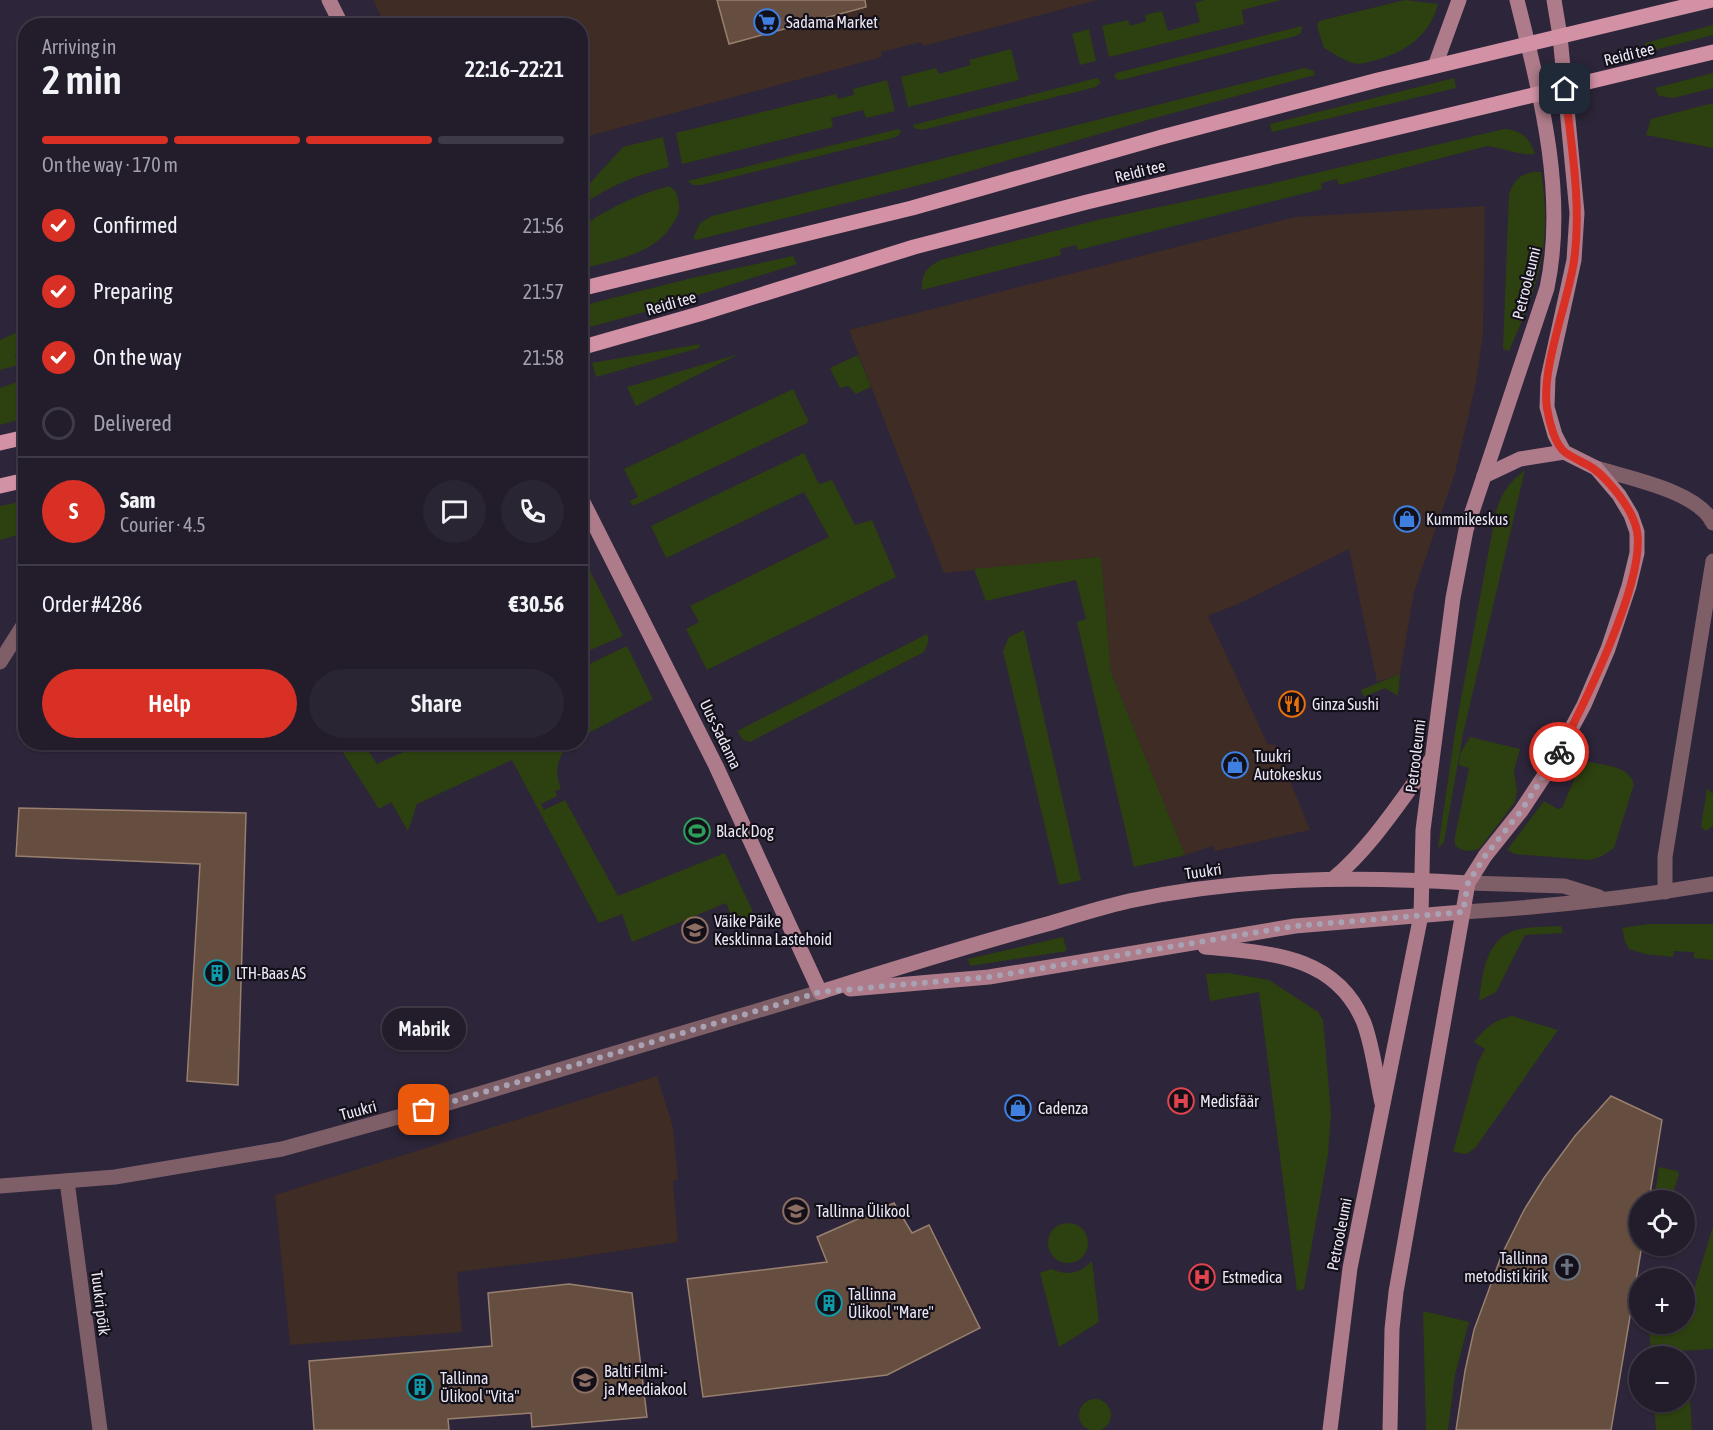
<!DOCTYPE html>
<meta charset="utf-8">
<style>
:root{--surface:#221c2b;--page:#2a2533;--text:#f1f3f6;--muted:#a2a1a9;--line:#3f3a47;--accent:#d93025}
body{margin:0;font-family:"Asap Condensed",sans-serif;background:var(--page);color:var(--text);height:100vh;display:flex;flex-direction:column;font-size:22px;white-space:nowrap}
*{box-sizing:border-box;margin:0}
p{font-size:20px;color:var(--muted)}
.icon{flex:none;width:33px;height:33px;fill:none;stroke:currentColor;stroke-width:2;stroke-linecap:round;stroke-linejoin:round}
.map{position:relative;flex:1;overflow:hidden}
.drawer{position:absolute;left:18px;top:18px;width:570px;height:732px;display:flex;flex-direction:column;background:var(--surface);border-radius:24px;box-shadow:0 2px 4px #0004,0 0 0 2px var(--line)}
.drawer>*{flex:none}
.controls{position:absolute;left:1629px;top:1190px;display:grid;gap:12px}
.controls a{display:grid;place-items:center;width:66px;height:66px;border-radius:50%;background:var(--surface);box-shadow:0 2px 4px #0004,0 0 0 2px var(--line);font-size:30px}
.pin{position:absolute;display:grid;place-items:center;width:51px;height:51px;color:#fff;margin:-26px;border-radius:12px;box-shadow:0 3px 9px #0006}
.courier{position:absolute;display:grid;place-items:center;width:60px;height:60px;margin:-30px;border:4px solid #d93025;border-radius:50%;background:#fff;color:#222;box-shadow:0 2px 8px #0007}
.bubble{position:absolute;height:42px;border-radius:21px;background:var(--surface);box-shadow:0 2px 4px #0004,0 0 0 2px var(--line);font-size:20px;font-weight:600;line-height:42px;text-align:center}
.summary em{font-style:normal;font-weight:600}
.summary div{display:flex;flex-direction:column-reverse}
.summary{display:flex;align-items:center;justify-content:space-between;height:102px;padding:0 24px}
h1{font-size:39px;font-weight:600;line-height:45px}
.bar{display:grid;grid-template-columns:repeat(4,1fr);gap:9px 6px;align-content:center;height:72px;padding:0 24px}
.bar i{height:8px;border-radius:4px;background:var(--line)}
.bar .on{background:var(--accent)}
.bar p{grid-column:span 4}
.line{display:flex;align-items:center;gap:15px;padding:0 24px;border-top:2px solid var(--line)}
.line div{flex:1}
.round{display:grid;place-items:center;flex:none;width:63px;height:63px;border-radius:32px;background:var(--page)}
ol{padding:0 24px;list-style:none}
li{display:flex;align-items:center;gap:18px;height:66px}
li p{margin-inline-start:auto}
li .icon{padding:6px;border-radius:50%;background:var(--accent);color:#fff;stroke-width:4}
li:last-child{color:var(--muted)}
li i{width:33px;height:33px;border:3px solid var(--line);border-radius:50%}
.primary-button{display:flex;gap:12px;margin-top:auto;padding:12px 24px}
.primary-button a{flex:1;height:69px;border-radius:36px;background:var(--accent);color:#fff;font-size:24px;font-weight:600;line-height:69px;text-align:center}
.primary-button a+a{background:var(--page);color:var(--text)}
.map>svg:first-child{display:block}
</style>
<div class="map">
<svg width="1713" height="1430" viewBox="0 0 1713 1430">
<rect width="100%" height="100%" fill="#2d2539"/>
<g fill="#3e2c25">
<path d="M373,0H1097L923,46L921,42L881,52L882,57L581,138L580,26L385,25Z"/>
<path d="M1485,206L1483,334L1476,383L1455,473L1414,592L1400,674L1377,682L1349,549L1238,604L1208,616L1268,745L1275,744L1310,830L1215,851L1213,846L1185,855L1111,672L1101,557L944,573L849,330L1295,217Z"/>
<path d="M657,1076L673,1127L678,1180L673,1181L678,1242L571,1258L457,1272L462,1332L290,1345L275,1195Z"/>
</g>
<g fill="#2d400f">
<path d="M1205,0H1281L1242,10L1244,24L1109,57L1102,26L1128,20L1130,26L1146,21L1145,15L1162,11L1168,31L1200,22L1195,3Z"/>
<path d="M1405,0L1438,4C1430,35 1406,52 1376,60C1368,62 1361,65 1353,63C1343,60 1333,53 1324,48L1317,26L1319,21Z"/>
<path d="M1713,25V35L1647,52L1645,43Z"/>
<path d="M1302,26L1301,33L1296,36L1125,79L1118,80L1114,76L1116,73Z"/>
<path d="M1089,29L1096,61L1080,65L1072,34Z"/>
<path d="M1011,49L1019,80L908,107L901,77L936,68L939,74L971,65L969,60Z"/>
<path d="M1305,68L1314,71L1315,75L1151,119L936,181L696,240L693,238L700,223L712,216Z"/>
<path d="M1713,73V88L1673,98L1659,96L1655,88Z"/>
<path d="M1097,78L1101,82L1096,87L922,130L914,128L913,125Z"/>
<path d="M1454,78L1456,88L1272,132L1270,124Z"/>
<path d="M887,80L895,111L866,118L863,110L831,118L833,127L682,164L676,133L836,94L838,99L854,95L853,89Z"/>
<path d="M1713,103V148L1646,135L1651,119Z"/>
<path d="M898,129L901,131L899,135L893,138L701,185H692L688,181Z"/>
<path d="M1504,129C1521,130 1530,138 1535,154C1519,156 1504,148 1487,146L1339,185L1337,179L1321,183L1322,189L1078,250L1076,245L1060,249L1061,255L922,290C922,273 925,269 940,260L1102,219L1273,183Z"/>
<path d="M663,137L669,167C636,175 609,186 581,206V193L623,147Z"/>
<path d="M1533,172H1541C1553,245 1538,285 1509,351L1503,349L1509,194C1514,181 1518,175 1533,172Z"/>
<path d="M669,186C677,191 678,196 679,205C680,212 678,216 674,222C655,255 616,259 582,269L581,227C611,207 634,196 669,186Z"/>
<path d="M793,256L797,264L641,313L583,329L581,306L692,278Z"/>
<path d="M25,329V352L15,356L18,365L0,370V340Z"/>
<path d="M700,344L699,348L596,377L592,363Z"/>
<path d="M739,354L636,406L627,387Z"/>
<path d="M858,355L871,387L856,394L848,386L840,388L830,368Z"/>
<path d="M25,379V418L0,425V388Z"/>
<path d="M793,389L809,422L633,506L630,501L638,497L624,469Z"/>
<path d="M804,453L819,484L832,480L855,525L872,520L896,577L707,670L686,629L699,622L690,606L829,537L804,492L666,558L651,526Z"/>
<path d="M1525,470L1463,734L1444,842L1438,848L1456,726L1496,512C1502,492 1509,483 1525,470Z"/>
<path d="M25,501V533L0,540V506Z"/>
<path d="M580,551L623,636L581,654H580Z"/>
<path d="M1101,557L1111,672L1185,855L1134,867L1077,622L1086,619L1076,580L986,601L974,569Z"/>
<path d="M1024,630L1081,880L1059,885L1003,651L1009,637Z"/>
<path d="M927,634L929,640L924,652L750,742L743,740L737,731Z"/>
<path d="M627,646L653,699L581,737V668Z"/>
<path d="M1400,674L1398,696L1385,688L1364,697L1361,690Z"/>
<path d="M1470,737L1520,749L1514,771L1517,791L1515,802L1480,848C1471,852 1461,852 1455,845V837L1469,768L1459,765L1460,754Z"/>
<path d="M337,743H363L377,764L423,743H571C557,756 554,770 561,789L555,791L557,796L541,804L544,810L565,800L618,896L725,853L756,918L735,926L726,903L632,942L622,914L599,923L512,760L417,804L408,831L391,802L379,809Z"/>
<path d="M1590,762C1607,766 1629,766 1634,784L1614,848L1602,856L1590,860L1515,854L1507,850L1544,801L1558,809L1562,808L1579,768L1583,763Z"/>
<path d="M1707,788L1713,794V826L1706,831L1701,827Z"/>
<path d="M1649,924H1713V960L1694,958V952L1674,951L1673,957L1645,954L1629,949L1625,941L1622,928Z"/>
<path d="M1561,926L1563,933L1525,935L1496,992L1479,1001C1482,976 1485,941 1513,931C1526,926 1546,927 1561,926Z"/>
<path d="M1063,937L1067,951L970,966L968,959Z"/>
<path d="M1228,973L1269,980L1318,1012L1323,1020L1331,1113L1328,1154L1304,1289L1297,1291L1259,992L1210,1001L1206,974Z"/>
<path d="M1512,1016L1558,1030L1476,1147L1467,1154L1453,1152L1478,1062L1485,1049L1474,1042C1484,1029 1496,1019 1512,1016Z"/>
<path d="M1659,1167L1677,1171L1679,1174L1671,1200H1654Z"/>
<circle cx="1068" cy="1243" r="20"/>
<path d="M1713,1226V1349L1661,1352V1356H1651L1649,1323H1684Z"/>
<path d="M1092,1261L1099,1322L1059,1347L1040,1273L1051,1269C1068,1276 1079,1274 1092,1261Z"/>
<path d="M1423,1311L1469,1322L1455,1375L1448,1430H1426Z"/>
<path d="M1685,1389L1690,1398L1692,1430H1656L1654,1401H1684Z"/>
<circle cx="1095" cy="1415" r="16"/>
</g>
<g fill="#654e3f" stroke="#987f6f" stroke-width="1.5">
<path d="M717,0H865L866,7L729,44Z"/>
<path d="M19,808L246,813L238,1085L187,1081L200,864L16,856Z"/>
<path d="M1611,1096L1662,1120L1649,1200H1640V1245H1642L1611,1430H1456L1465,1371L1474,1330L1502,1254L1524,1210L1544,1178L1575,1136Z"/>
<path d="M894,1203L912,1233L929,1225L980,1328L887,1375L703,1397L687,1279L827,1262L817,1237Z"/>
<path d="M569,1284L632,1293L647,1417L532,1427L531,1413L448,1419L449,1430H314L309,1361L492,1346L488,1293Z"/>
</g>
<g fill="none" stroke-linecap="round" stroke-linejoin="round">
<g stroke="#7e5e67" stroke-width="15">
<path d="M1596,468C1628,478 1698,491 1713,523"/>
<path d="M0,662L26,621"/>
<path d="M1468,883L1564,886L1599,897"/>
<path d="M1665,892V857L1713,561"/>
<path d="M1463,912C1547,907 1630,898 1713,884"/>
<path d="M67,1181L100,1430"/>
<path d="M0,1186L115,1177L282,1149L445,1104L820,992"/>
</g>
<g stroke="#ad7b89" stroke-width="15">
<path d="M329,0L342,26"/>
<path d="M1435,66L1459,0"/>
<path d="M1484,476L1520,459L1564,452"/>
<path d="M580,496L716,766L820,992"/>
<path d="M1334,878C1373,845 1400,801 1431,760"/>
<path d="M1205,947C1268,953 1336,954 1364,1023C1373,1047 1376,1077 1382,1103"/>
<path d="M850,989L989,977L1295,926L1463,912"/>
<path d="M820,992C897,968 973,944 1051,923C1077,915 1103,907 1129,901C1241,877 1355,876 1468,883"/>
<path d="M1330,1430L1350,1268L1421,915L1423,830L1453,598L1466,530L1547,288C1567,193 1540,93 1517,0"/>
<path d="M1390,1430L1392,1329L1396,1292L1468,883L1485,856L1521,811L1554,761L1584,705L1608,649L1629,586L1637,553V532L1631,515L1619,495L1596,468L1564,452L1555,435L1547,407L1548,378L1574,260L1577,213L1560,36L1554,0"/>
</g>
<g stroke="#d291a4" stroke-width="15">
<path d="M580,289L912,208L1162,137L1378,80L1712,0"/>
<path d="M580,348L699,314L914,247L1087,202L1713,52"/>
<path d="M0,443L26,437"/>
<path d="M0,486L26,480"/>
</g>
</g>
<g fill="none" stroke-linecap="round" stroke-linejoin="round">
<path stroke="#a8a2b3" stroke-width="6" stroke-dasharray="0 10.8" d="M424,1110L820,992L989,977L1295,926L1463,912L1468,883L1485,856L1521,811L1559,752"/>
<path stroke="#d93025" stroke-width="8" d="M1559,752C1583,706 1646,581 1637,531C1633,512 1620,495 1607,481C1592,464 1583,464 1566,453C1555,446 1549,421 1547,408C1541,368 1568,302 1574,261C1582,204 1571,145 1565,89"/>
</g>
<defs>
<g id="supermarket-ring" transform="scale(1.35)"><circle r="9.5" fill="#141019" stroke="#3f7fe0" stroke-width="1.5"/><path d="M-6-5.5h2.5l.6 2H6L4.5 2H-2.5L-4.4-4H-6ZM-1.5 3.2a1.3 1.3 0 1 0 .1 0ZM3 3.2a1.3 1.3 0 1 0 .1 0Z" fill="#3f7fe0"/></g>
<g id="shop-ring" transform="scale(1.35)"><circle r="9.5" fill="#141019" stroke="#3f7fe0" stroke-width="1.5"/><path d="M-5-2.5h2.3a2.7 3.5 0 0 1 5.4 0H5L5.5 6h-11ZM-1.5-2.5h3a1.5 2.3 0 0 0-3 0Z" fill="#3f7fe0"/></g>
<g id="restaurant-ring" transform="scale(1.35)"><circle r="9.5" fill="#141019" stroke="#e8710a" stroke-width="1.5"/><path d="M-5-6h1v4h1v-4h1v4h1v-4h1v5L-1.5 .5V6h-2V.5L-5-1ZM5-6V6H3V1.5H1.5Q1.5-4 5-6Z" fill="#e8710a"/></g>
<g id="stadium-ring" transform="scale(1.35)"><circle r="9.5" fill="#141019" stroke="#2e9e5b" stroke-width="1.5"/><path d="M0-5a6.5 5 0 1 0 0 10a6.5 5 0 1 0 0-10ZM-3.5-1.8h7v3.6h-7Z" fill="#2e9e5b"/></g>
<g id="school-ring" transform="scale(1.35)"><circle r="9.5" fill="#141019" stroke="#8d6e63" stroke-width="1.5"/><path d="M0-5L7-2L0 1L-7-2ZM-4 1L0 2.5L4 1V4Q0 6-4 4Z" fill="#8d6e63"/></g>
<g id="building-ring" transform="scale(1.35)"><circle r="9.5" fill="#141019" stroke="#0f9aa8" stroke-width="1.5"/><path d="M-4-6H4V6H1V3H-1V6H-4ZM-2.5-4.3h1.7v1.8h-1.7ZM.8-4.3h1.7v1.8H.8ZM-2.5-1h1.7V.8h-1.7ZM.8-1h1.7V.8H.8Z" fill="#0f9aa8"/></g>
<g id="hospital-ring" transform="scale(1.35)"><circle r="9.5" fill="#141019" stroke="#e0444e" stroke-width="1.5"/><path d="M-5-5h3v3.5h4V-5h3V5h-3V1.5h-4V5h-3Z" fill="#e0444e"/></g>
<g id="university-ring" transform="scale(1.35)"><circle r="9.5" fill="#141019" stroke="#8d6e63" stroke-width="1.5"/><path d="M0-5L7-2L0 1L-7-2ZM-4 1L0 2.5L4 1V4Q0 6-4 4Z" fill="#8d6e63"/></g>
<g id="church-ring" transform="scale(1.35)"><circle r="9.5" fill="#141019" stroke="#6b7280" stroke-width="1.5"/><path d="M-1.2-6h2.4v3.5h3.3v2.4h-3.3V6h-2.4V-.1h-3.3v-2.4h3.3Z" fill="#6b7280"/></g>
</defs>
<g fill-rule="evenodd">
<use href="#supermarket-ring" x="767" y="22"/>
<use href="#shop-ring" x="1407" y="519"/>
<use href="#restaurant-ring" x="1292" y="704"/>
<use href="#shop-ring" x="1235" y="765"/>
<use href="#stadium-ring" x="697" y="831"/>
<use href="#school-ring" x="695" y="930"/>
<use href="#building-ring" x="217" y="973"/>
<use href="#hospital-ring" x="1181" y="1101"/>
<use href="#shop-ring" x="1018" y="1108"/>
<use href="#university-ring" x="796" y="1211"/>
<use href="#church-ring" x="1567" y="1267"/>
<use href="#hospital-ring" x="1202" y="1277"/>
<use href="#building-ring" x="829" y="1303"/>
<use href="#university-ring" x="585" y="1380"/>
<use href="#building-ring" x="420" y="1387"/>
</g>
<g text-anchor="middle" dominant-baseline="central" stroke-width="4.5" stroke-linejoin="round" paint-order="stroke">
<g font-size="16" fill="#ebe6f4" stroke="#141019" text-anchor="start">
<text x="786" y="22">Sadama Market</text>
<text x="1426" y="519">Kummikeskus</text>
<text x="1312" y="704">Ginza Sushi</text>
<text x="1254" y="756">Tuukri<tspan x="1254" dy="18">Autokeskus</tspan></text>
<text x="716" y="831">Black Dog</text>
<text x="714" y="921">Väike Päike<tspan x="714" dy="18">Kesklinna Lastehoid</tspan></text>
<text x="236" y="973">LTH-Baas AS</text>
<text x="1200" y="1101">Medisfäär</text>
<text x="1038" y="1108">Cadenza</text>
<text x="816" y="1211">Tallinna Ülikool</text>
<text x="1548" y="1258" text-anchor="end">Tallinna<tspan x="1548" dy="18">metodisti kirik</tspan></text>
<text x="1222" y="1277">Estmedica</text>
<text x="848" y="1294">Tallinna<tspan x="848" dy="18">Ülikool "Mare"</tspan></text>
<text x="604" y="1371">Balti Filmi-<tspan x="604" dy="18">ja Meediakool</tspan></text>
<text x="440" y="1378">Tallinna<tspan x="440" dy="18">Ülikool "Vita"</tspan></text>
</g>
<g font-size="16" fill="#ebe6f4" stroke="#141019">
<text transform="translate(1629 54) rotate(-14)">Reidi tee</text>
<text transform="translate(1140 171) rotate(-14)">Reidi tee</text>
<text transform="translate(1526 283) rotate(-76)">Petrooleumi</text>
<text transform="translate(671 303) rotate(-16)">Reidi tee</text>
<text transform="translate(721 734) rotate(64)">Uus-Sadama</text>
<text transform="translate(1415 756) rotate(-83)">Petrooleumi</text>
<text transform="translate(1203 871) rotate(-8)">Tuukri</text>
<text transform="translate(358 1110) rotate(-15)">Tuukri</text>
<text transform="translate(1339 1234) rotate(-79)">Petrooleumi</text>
<text transform="translate(101 1303) rotate(83)">Tuukri põik</text>
</g>
</g>
</svg>
<div class="controls">
<a><svg class="icon" aria-label="locate" viewBox="0 0 24 24"><circle cx="12" cy="12" r="6"/><path d="M12 2v4M12 18v4M2 12h4M18 12h4"/></svg></a>
<a>+</a>
<a>−</a>
</div>
<div class="pin" style="left:424px;top:1110px;background:#ea580c"><svg class="icon" aria-label="bag" viewBox="0 0 24 24"><path d="M5 8h14l-1 12H6zM9 8a3 3 0 0 1 6 0"/></svg></div>
<div class="pin" style="left:1565px;top:89px;background:#1f2937"><svg class="icon" aria-label="home" viewBox="0 0 24 24"><path d="M3 11l9-7 9 7M6 9v11h12V9"/></svg></div>
<div class="courier" style="left:1559px;top:752px"><svg class="icon" aria-label="bike" viewBox="0 0 24 24"><circle cx="6" cy="16" r="4"/><circle cx="18" cy="16" r="4"/><path d="M6 16l4-8h5l3 8M10 8l3 8H6M13 5h3"/></svg></div>
<div class="bubble" style="left:382px;top:1008px;width:84px">Mabrik</div>
<section class="drawer">
<div class="summary"><div><h1>2 min</h1><p>Arriving in</p></div><em>22:16–22:21</em></div>
<div class="bar"><i class="on"></i><i class="on"></i><i class="on"></i><i></i><p>On the way · 170 m</p></div>
<ol>
<li><svg class="icon" aria-label="check" viewBox="0 0 24 24"><path d="M5 12l5 5 9-10"/></svg>Confirmed<p>21:56</p></li>
<li><svg class="icon" aria-label="check" viewBox="0 0 24 24"><path d="M5 12l5 5 9-10"/></svg>Preparing<p>21:57</p></li>
<li><svg class="icon" aria-label="check" viewBox="0 0 24 24"><path d="M5 12l5 5 9-10"/></svg>On the way<p>21:58</p></li>
<li><i></i>Delivered</li>
</ol>
<div class="line" style="height:108px"><b class="round" style="background:var(--accent);color:#fff">S</b><div><b>Sam</b><p>Courier · 4.5</p></div><a class="round"><svg class="icon" aria-label="chat" viewBox="0 0 24 24"><path d="M4 5h16v11H9l-5 4z"/></svg></a><a class="round"><svg class="icon" aria-label="phone" viewBox="0 0 24 24"><path d="M5 4h4l2 5-3 2q2 4 5 5l2-3 5 2v4C11 20 4 13 5 4z"/></svg></a></div>
<div class="line" style="height:78px"><div>Order #4286</div><b>€30.56</b></div>
<div class="primary-button"><a>Help</a><a>Share</a></div>
</section>
</div>
